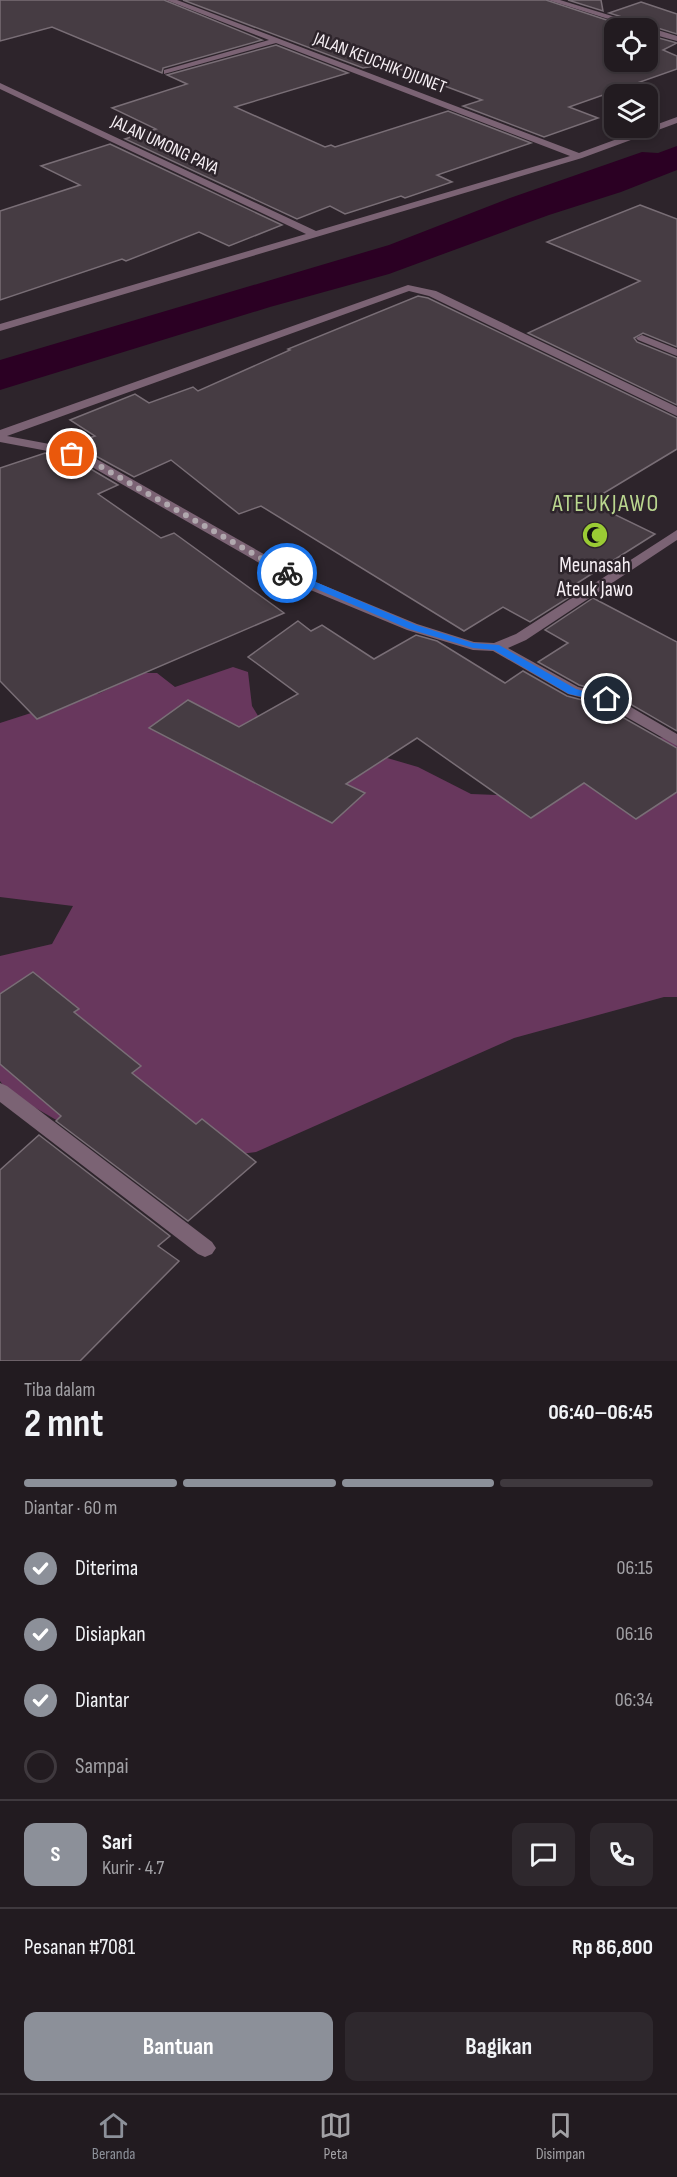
<!DOCTYPE html>
<html lang="id">
<meta charset="utf-8">
<style>
:root{--surface:#221b20;--page:#2e282d;--text:#f1f3f6;--muted:#a2a1a5;--line:#3f393e;--accent:#8c9099}
body{margin:0;font-family:"Sofia Sans Condensed",sans-serif;background:var(--page);color:var(--text);height:100vh;display:flex;flex-direction:column;font-size:22px;white-space:nowrap}
*{box-sizing:border-box;margin:0}
p{font-size:20px;color:var(--muted)}
.icon{flex:none;width:33px;height:33px;fill:none;stroke:currentColor;stroke-width:2;stroke-linecap:round;stroke-linejoin:round}
.map{position:relative;height:1361px;overflow:hidden}
.side{display:flex;flex-direction:column;background:var(--surface);flex:1}
.side>*{flex:none}
.buttons{position:absolute;left:604px;top:18px;display:grid;gap:12px}
.buttons a{display:grid;place-items:center;width:54px;height:54px;border-radius:12px;background:var(--surface);box-shadow:0 3px 9px #0003,0 0 0 2px var(--line);font-size:30px}
.pin{position:absolute;display:grid;place-items:center;width:51px;height:51px;color:#fff;margin:-26px;border:3px solid #fff;border-radius:50%;box-shadow:0 2px 6px #0007}
.courier{position:absolute;display:grid;place-items:center;width:60px;height:60px;margin:-30px;border:4px solid #1a73e8;border-radius:50%;background:#fff;color:#222;box-shadow:0 2px 8px #0007}
.summary em{font-style:normal;font-weight:700}
.summary div{display:flex;flex-direction:column-reverse}
.summary{display:flex;align-items:center;justify-content:space-between;height:102px;padding:0 24px}
h1{font-size:39px;font-weight:700;line-height:45px}
.bar{display:grid;grid-template-columns:repeat(4,1fr);gap:9px 6px;align-content:center;height:72px;padding:0 24px}
.bar i{height:8px;border-radius:4px;background:var(--line)}
.bar .current{background:var(--accent)}
.bar p{grid-column:span 4}
.line{display:flex;align-items:center;gap:15px;padding:0 24px;border-top:2px solid var(--line)}
.line div{flex:1}
.round{display:grid;place-items:center;flex:none;width:63px;height:63px;border-radius:12px;background:var(--page)}
ol{padding:0 24px;list-style:none}
li{display:flex;align-items:center;gap:18px;height:66px}
li p{margin-inline-start:auto}
li .icon{padding:6px;border-radius:50%;background:var(--accent);color:#fff;stroke-width:4}
li:last-child{color:var(--muted)}
li i{width:33px;height:33px;border:3px solid var(--line);border-radius:50%}
.action{display:flex;gap:12px;margin-top:auto;padding:12px 24px}
.action a{flex:1;height:69px;border-radius:12px;background:var(--accent);color:#fff;font-size:24px;font-weight:700;line-height:69px;text-align:center}
.action a+a{background:var(--page);color:var(--text)}
.dock{display:flex;justify-content:space-around;align-items:center;height:84px;border-top:2px solid var(--line);background:var(--surface);font-size:16px;color:var(--muted)}
.dock a{display:grid;justify-items:center;gap:3px}
.dock .current{color:var(--accent)}
.map>svg:first-child{display:block}
</style>
<div class="map">
<svg width="677" height="1361" viewBox="0 0 677 1361">
<rect width="100%" height="100%" fill="#2d242b"/>
<path fill="#68375d" d="M233,667L248,672L252,706L271,737L377,755L418,767L471,794L527,796L615,736L677,738V997H664L514,1038L256,1152L181,1162L77,1132L8,1092L0,1081V956L52,944L73,906L0,897V723L31,713L66,687L98,694L142,673H157L175,687Z"/>
<path fill="#2b0023" d="M677,146V170L621,192L549,215L389,274L270,307L0,390V360L389,245L510,198L642,152L658,153Z"/>
<g fill="#463c43" stroke="#796e76" stroke-width="1.5">
<path d="M0,0H164L262,40L163,68L162,73L52,27L0,41Z"/>
<path d="M183,0H546L631,28H615V62H648V35L677,43L663,50L677,56V69L569,107L598,118L544,137L463,106L482,100L386,64L363,68Z"/>
<path d="M568,0H601L603,11Z"/>
<path d="M641,2L677,14V34L609,13Z"/>
<path d="M276,45L348,73L235,107L325,147L331,145L335,147L448,111L531,143L437,175L452,182L405,198L401,196L345,214L330,206L297,219L125,139L156,129L112,108L187,84L167,75Z"/>
<path d="M110,144L282,225L229,246L199,232L126,261L122,259L0,300V211L80,185L41,166Z"/>
<path d="M640,205L677,219V347L643,333L634,338L637,342L677,358V405L528,333L640,281L547,242Z"/>
<path d="M418,296L428,298L677,418V449L589,502L655,534L571,587L579,591L530,622L503,607L464,631L261,506L239,514L171,460L134,477L94,455L66,446L95,436L70,420L135,394L149,403L193,387L198,391L290,350L288,349Z"/>
<path d="M45,453L84,465L118,485L98,494L161,538L174,533L284,613L37,719L0,681V468Z"/>
<path d="M593,598L677,642V731L613,694L579,685L538,662L568,643L545,630Z"/>
<path d="M298,621L311,631L322,625L374,659L416,635L437,641L505,683L523,671L567,696L601,705L677,748V792L636,819L584,783L531,818L417,738L346,784L365,793L332,823L149,728L188,700L239,727L298,694L248,657Z"/>
<path d="M33,972L79,1009L74,1012L141,1066L132,1073L196,1124L202,1119L256,1162L188,1221L56,1121L61,1116L0,1064V994Z"/>
<path d="M39,1135L170,1236L158,1246L179,1261L80,1361H0V1170Z"/>
</g>
<g fill="none" stroke-linecap="round" stroke-linejoin="round">
<g fill="#7b6374" fill-rule="evenodd">
<path d="M166,0H177L579,153L677,117V123L582,158L0,331V324L306,234L0,89V83L316,231L570,156L276,43L164,74V70L269,40Z"/>
<path d="M548,0H560L677,36V41L648,33V28H637Z"/>
<path d="M408,285L436,291L677,407V416L429,296L409,291L7,436L60,446L93,457L306,578L417,624L474,642L494,643L516,634L677,530V540L526,640L508,648L578,687L612,696L677,734V746L602,703L568,694L493,651L473,650L407,630L296,584L85,463L53,452L0,442V430Z"/>
<path d="M642,335L677,349V356L638,340L636,338Z"/>
<path d="M0,1083L7,1086L212,1242L216,1248L212,1254L205,1257L198,1254L0,1102Z"/>
</g>
</g>
<path fill="#1a73e8" d="M284,571H290L416,625L473,643L499,645L576,689L612,699L607,702L569,694L494,650L473,648L409,629L284,575Z"/>
<g fill="none" stroke-linecap="round" stroke-linejoin="round">
<path stroke="#b0a8ae" stroke-width="6" stroke-dasharray="0 10.8" d="M72,454L89,460L287,573"/>
</g>
<defs>
<g id="mosque-disc" transform="scale(1.35)"><circle r="9.5" fill="#9acb34" stroke="#2d242b"/><path d="M3.5-4.9A6 6 0 1 0 3.5 4.9A5 5 0 1 1 3.5-4.9Z" fill="#111"/></g>
</defs>
<g fill-rule="evenodd">
<use href="#mosque-disc" x="595" y="535"/>
</g>
<g text-anchor="middle" dominant-baseline="central" stroke-width="5" stroke-linejoin="round" paint-order="stroke">
<g font-size="18" fill="#f6eff4" stroke="#2d242b">
<text transform="translate(380 63) rotate(21)">JALAN KEUCHIK DJUNET</text>
<text transform="translate(165 145) rotate(25)">JALAN UMONG PAYA</text>
</g>
<g font-size="21" fill="#f6eff4" stroke="#2d242b">
<text x="595" y="565">Meunasah<tspan x="595" dy="24">Ateuk Jawo</tspan></text>
</g>
<g font-size="24" letter-spacing="1.5" fill="#bad78f" stroke="#2d242b">
<text x="606" y="503">ATEUKJAWO</text>
</g>
</g>
</svg>
<div class="buttons">
<a><svg class="icon" aria-label="locate" viewBox="0 0 24 24"><circle cx="12" cy="12" r="6"/><path d="M12 2v4M12 18v4M2 12h4M18 12h4"/></svg></a>
<a><svg class="icon" aria-label="layers" viewBox="0 0 24 24"><path d="M12 4l9 5-9 5-9-5zM3 14l9 5 9-5"/></svg></a>
</div>
<div class="pin" style="left:72px;top:454px;background:#ea580c"><svg class="icon" aria-label="bag" viewBox="0 0 24 24"><path d="M5 8h14l-1 12H6zM9 8a3 3 0 0 1 6 0"/></svg></div>
<div class="pin" style="left:607px;top:699px;background:#1f2937"><svg class="icon" aria-label="home" viewBox="0 0 24 24"><path d="M3 11l9-7 9 7M6 9v11h12V9"/></svg></div>
<div class="courier" style="left:287px;top:573px"><svg class="icon" aria-label="bike" viewBox="0 0 24 24"><circle cx="6" cy="16" r="4"/><circle cx="18" cy="16" r="4"/><path d="M6 16l4-8h5l3 8M10 8l3 8H6M13 5h3"/></svg></div>
</div>
<section class="side">
<div class="summary"><div><h1>2 mnt</h1><p>Tiba dalam</p></div><em>06:40–06:45</em></div>
<div class="bar"><i class="current"></i><i class="current"></i><i class="current"></i><i></i><p>Diantar · 60 m</p></div>
<ol>
<li><svg class="icon" aria-label="check" viewBox="0 0 24 24"><path d="M5 12l5 5 9-10"/></svg>Diterima<p>06:15</p></li>
<li><svg class="icon" aria-label="check" viewBox="0 0 24 24"><path d="M5 12l5 5 9-10"/></svg>Disiapkan<p>06:16</p></li>
<li><svg class="icon" aria-label="check" viewBox="0 0 24 24"><path d="M5 12l5 5 9-10"/></svg>Diantar<p>06:34</p></li>
<li><i></i>Sampai</li>
</ol>
<div class="line" style="height:108px"><b class="round" style="background:var(--accent);color:#fff">S</b><div><b>Sari</b><p>Kurir · 4.7</p></div><a class="round"><svg class="icon" aria-label="chat" viewBox="0 0 24 24"><path d="M4 5h16v11H9l-5 4z"/></svg></a><a class="round"><svg class="icon" aria-label="phone" viewBox="0 0 24 24"><path d="M5 4h4l2 5-3 2q2 4 5 5l2-3 5 2v4C11 20 4 13 5 4z"/></svg></a></div>
<div class="line" style="height:78px"><div>Pesanan #7081</div><b>Rp 86,800</b></div>
<div class="action"><a>Bantuan</a><a>Bagikan</a></div>
</section>
<nav class="dock">
<a class="current"><svg class="icon" aria-label="home" viewBox="0 0 24 24"><path d="M3 11l9-7 9 7M6 9v11h12V9"/></svg>Beranda</a>
<a><svg class="icon" aria-label="map" viewBox="0 0 24 24"><path d="M3 6l6-2 6 2 6-2v14l-6 2-6-2-6 2zM9 4v14M15 6v14"/></svg>Peta</a>
<a><svg class="icon" aria-label="saved" viewBox="0 0 24 24"><path d="M7 4h10v16l-5-4-5 4z"/></svg>Disimpan</a>
</nav>
